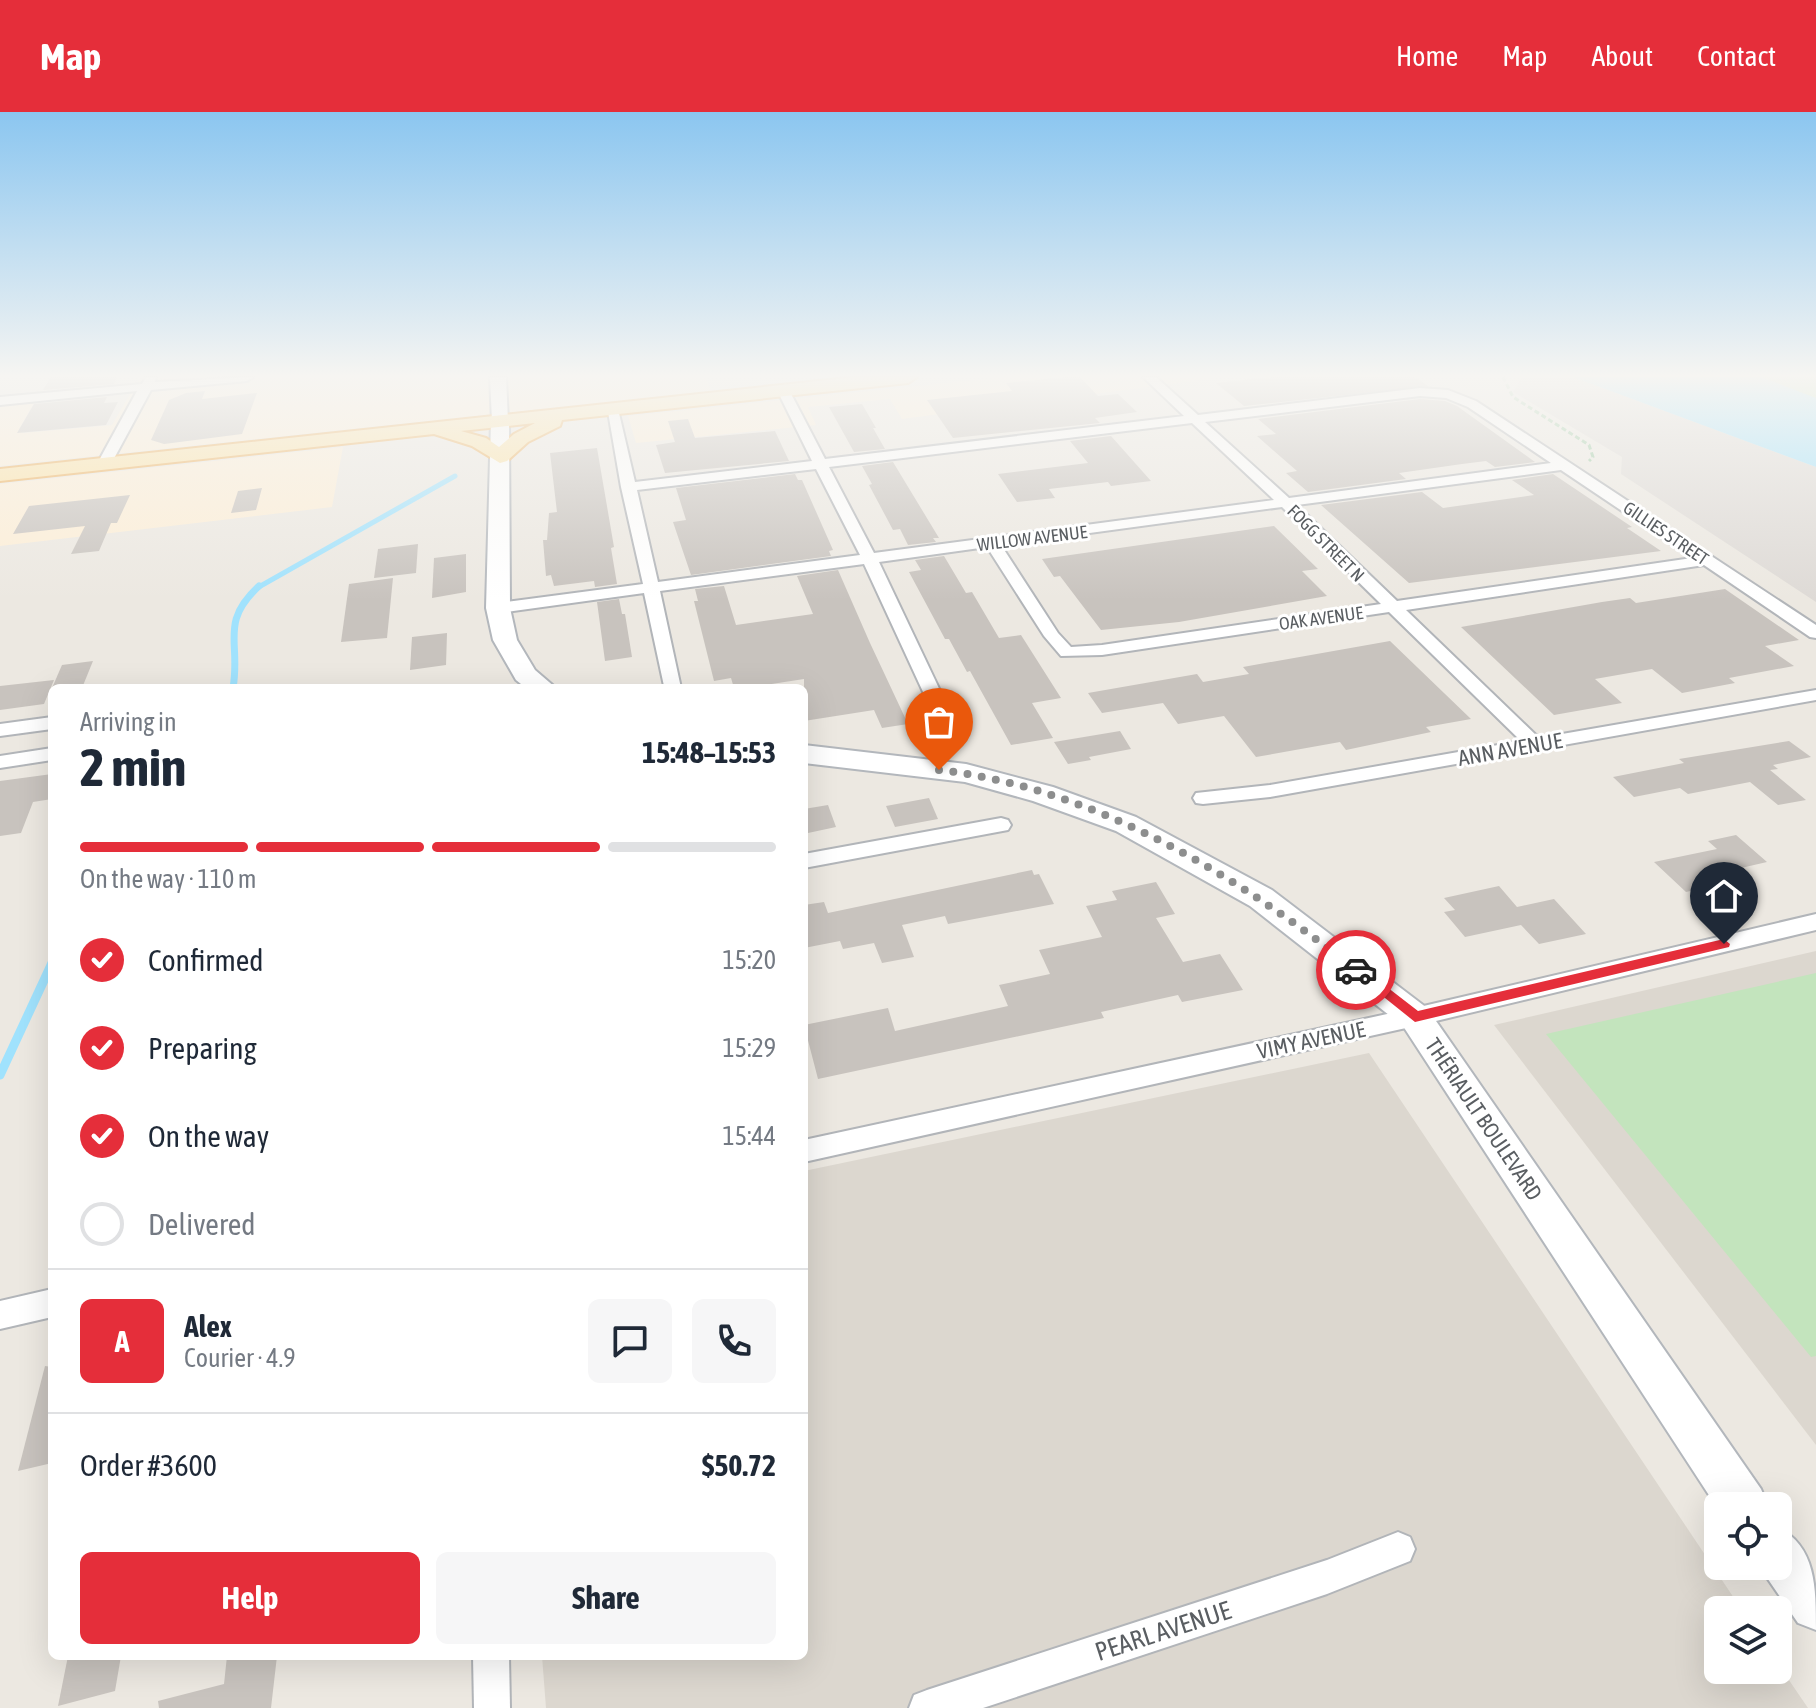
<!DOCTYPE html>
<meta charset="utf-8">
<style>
:root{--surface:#fff;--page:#f6f6f7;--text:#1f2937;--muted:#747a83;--line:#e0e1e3;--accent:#e52e3a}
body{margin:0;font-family:"Asap Condensed",sans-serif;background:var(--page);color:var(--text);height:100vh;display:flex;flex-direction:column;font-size:30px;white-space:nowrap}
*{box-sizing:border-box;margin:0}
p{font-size:26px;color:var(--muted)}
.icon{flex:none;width:44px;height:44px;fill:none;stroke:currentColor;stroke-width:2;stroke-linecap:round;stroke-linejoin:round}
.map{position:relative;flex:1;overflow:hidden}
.side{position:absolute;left:48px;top:572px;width:760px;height:976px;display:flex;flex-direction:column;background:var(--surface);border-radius:12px;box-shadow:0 8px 32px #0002}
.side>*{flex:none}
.fabs{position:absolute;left:1704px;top:1380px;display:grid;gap:16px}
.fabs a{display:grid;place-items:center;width:88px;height:88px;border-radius:12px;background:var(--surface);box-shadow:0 8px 32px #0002;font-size:40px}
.pin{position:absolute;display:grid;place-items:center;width:68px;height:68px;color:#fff;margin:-82px -34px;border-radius:50% 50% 50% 0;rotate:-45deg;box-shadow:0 0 8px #0007}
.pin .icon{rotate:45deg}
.courier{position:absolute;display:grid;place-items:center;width:80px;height:80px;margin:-40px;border:6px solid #e52e3a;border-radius:50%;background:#fff;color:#222;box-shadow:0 2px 10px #0007}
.head em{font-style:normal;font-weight:700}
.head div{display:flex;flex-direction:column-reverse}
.head{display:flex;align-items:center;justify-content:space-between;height:136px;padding:0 32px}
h1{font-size:52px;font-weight:700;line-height:60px}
.bar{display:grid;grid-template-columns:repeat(4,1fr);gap:12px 8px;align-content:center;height:96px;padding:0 32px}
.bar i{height:10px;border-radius:6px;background:var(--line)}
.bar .current{background:var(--accent)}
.bar p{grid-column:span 4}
.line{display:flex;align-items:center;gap:20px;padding:0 32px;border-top:2px solid var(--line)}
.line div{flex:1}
.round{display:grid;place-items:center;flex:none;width:84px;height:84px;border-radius:12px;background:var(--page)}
ol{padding:0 32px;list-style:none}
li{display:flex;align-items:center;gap:24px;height:88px}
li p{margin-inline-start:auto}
li .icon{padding:8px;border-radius:50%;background:var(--accent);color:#fff;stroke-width:4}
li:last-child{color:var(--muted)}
li i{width:44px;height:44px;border:4px solid var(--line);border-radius:50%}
.action{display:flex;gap:16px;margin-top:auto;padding:16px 32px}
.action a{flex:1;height:92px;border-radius:12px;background:var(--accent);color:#fff;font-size:32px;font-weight:700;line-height:92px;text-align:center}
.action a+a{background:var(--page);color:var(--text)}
header{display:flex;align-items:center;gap:48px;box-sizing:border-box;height:112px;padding:0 40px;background:var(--accent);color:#fff}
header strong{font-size:38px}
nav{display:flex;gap:44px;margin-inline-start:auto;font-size:28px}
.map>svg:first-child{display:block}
</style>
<header>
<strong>Map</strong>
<nav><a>Home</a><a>Map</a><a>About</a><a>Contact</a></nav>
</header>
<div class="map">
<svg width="1816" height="1596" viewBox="0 0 1816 1596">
<rect width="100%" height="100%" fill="#ece8e1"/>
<g fill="#fdeed6">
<path d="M140,265H706L711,279L0,354V286L39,282L18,319L23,321L112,313Z"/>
<path d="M1004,265H1224L902,307L890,287L808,295L816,313L636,331L628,304Z"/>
<path d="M343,335L332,395L0,434V372Z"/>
</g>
<path fill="#dedad6" d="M1522,265H1573L1816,355V490L1621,362L1622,345L1513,280Z"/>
<g fill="#dcd7cf">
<path d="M1816,839V1333L1494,913Z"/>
<path d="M1369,941L1742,1498H1718V1558H1778V1552L1808,1596H546L542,1544H804V1059Z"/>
</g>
<g fill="#c3e4bd">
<path d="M1748,265H1816V292Z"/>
<path d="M1816,861V1244L1811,1245L1546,922Z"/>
</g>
<path fill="#a0e2fd" d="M1573,265H1761L1816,286V355Z"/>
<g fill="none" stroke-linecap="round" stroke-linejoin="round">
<path stroke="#a0e2fd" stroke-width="5" d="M257,476L455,364"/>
<path stroke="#a0e2fd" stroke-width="7" d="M233,576C241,530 219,511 259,474"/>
<path stroke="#a0e2fd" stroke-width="9" d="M0,963L52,851"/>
</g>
<g fill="#c8c3be">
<path d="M51,265H117L114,272L43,278Z"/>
<path d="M1065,265H1080L1098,284L1118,282L1137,300L1095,306L1100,311L953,326L927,288L1012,279L1006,271Z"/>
<path d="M1271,265H1415L1428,274L1244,294L1216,271Z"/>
<path d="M205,279L202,287L257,281L242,322L164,332L151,328L169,288L186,281Z"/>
<path d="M107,285L104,291L118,290L106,313L17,321L34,292Z"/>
<path d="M1420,287L1445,289L1457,294L1535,350L1495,355L1486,349L1462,352L1399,361L1406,367L1308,380L1286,361L1297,359L1257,324L1276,322L1258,307Z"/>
<path d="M862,292L876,316H873L885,337L854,340L829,295Z"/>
<path d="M688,307L695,326L775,319L789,349L665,361L656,333L675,330L668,309Z"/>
<path d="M1111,324L1151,369L1111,374L1108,370L1049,377L1055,386L1017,390L998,362L1088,351L1070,329Z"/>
<path d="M597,336L614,435L611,436L617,472L595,475L594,469L554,474L551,463L546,464L543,428H547L549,401L557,400L550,341Z"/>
<path d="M893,350L939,426H933L936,430L908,433L900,417L893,418L869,373L872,372L862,354Z"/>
<path d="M795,362L798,368H802L810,386L833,438L829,439L831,444L691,463L673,410L686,408L676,376Z"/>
<path d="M1553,362L1632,415L1627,416L1661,439L1409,471L1321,393L1422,380L1443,396L1534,383L1512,368Z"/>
<path d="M262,376L256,398L231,401L238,379Z"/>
<path d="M130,383L117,411H111L99,439L71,442L85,414L13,422L29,394Z"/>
<path d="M1274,414L1318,457L1302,459L1327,484L1179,510L1101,518L1060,464L1054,465L1042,447Z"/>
<path d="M418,432L416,461L374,466L378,437Z"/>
<path d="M466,442V480L432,486L434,446Z"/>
<path d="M944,444L966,481L972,480L999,526L1021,523L1061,586L1032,591L1053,626L1011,633L970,559L967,560L949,527H945L909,460L921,458L915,448Z"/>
<path d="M838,458L870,531L908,612L882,616L874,598L804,609V567L746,576H734L731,566L714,569L694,489H698L695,477L724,474L736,513L813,502L797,464Z"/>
<path d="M393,466L387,526L341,530L349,472Z"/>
<path d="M1725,477L1799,528L1765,534L1794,554L1729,566L1735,571L1682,581L1652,557L1595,567L1622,591L1554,603L1461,515L1602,490L1630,486L1636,491Z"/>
<path d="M619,487L622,502H625L632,545L605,549L597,490Z"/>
<path d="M447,521L446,553L410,558L412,525Z"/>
<path d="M1390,529L1471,607L1426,615L1431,620L1346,638L1340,630L1256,645L1224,604L1178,612L1163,591L1102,601L1088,581L1197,562L1203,570L1249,562L1243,555Z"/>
<path d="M93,549L82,576H52L62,553Z"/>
<path d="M54,568L44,592L0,598V574Z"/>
<path d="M1120,619L1131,637L1089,645L1091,648L1068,652L1054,630Z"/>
<path d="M1789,629L1811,645L1773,653L1778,657L1770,658L1806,688L1778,693L1750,670L1688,682L1680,676L1634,685L1613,665L1684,651L1679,647Z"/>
<path d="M52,662V687L33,690L21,721L0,724V669Z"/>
<path d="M929,686L938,707L895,715L886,694Z"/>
<path d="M828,693L836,715L808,721L804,697Z"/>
<path d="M1736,723L1767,750L1715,762L1725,771L1686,780L1654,750L1717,737L1708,729Z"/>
<path d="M1032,758L1034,763L1039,762L1054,792L948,812L945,804L902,813L914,845L882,851L874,831L843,837L840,829L804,836V793L824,790L828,801Z"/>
<path d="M1156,770L1175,802L1156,806L1183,850L1220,842L1243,878L1182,890L1178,883L1101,900L1104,906L818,967L804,913L888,896L895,919L1008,894L999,873L1050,862L1039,838L1102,825L1086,794L1117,788L1112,779Z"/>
<path d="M1499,774L1517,795L1554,787L1586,822L1539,832L1521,813L1465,825L1444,800L1455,798L1444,786Z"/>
<path d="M45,1254L52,1255V1351L18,1359Z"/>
<path d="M68,1544H121L115,1579L58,1594Z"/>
<path d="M227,1544H277L271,1596H159L158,1589L224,1572Z"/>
</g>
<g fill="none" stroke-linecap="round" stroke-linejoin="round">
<g stroke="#b2b5b9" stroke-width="4">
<g id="minor">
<path d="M156,265L155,270L253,265L247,269L151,278L111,352L104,356L97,352L137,279L0,293V285L142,272L146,265Z"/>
<path d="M1143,265H1156L1198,303L1420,276L1448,278L1476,289L1816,513V526L1810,525L1704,453L1406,498L1539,626L1816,578V588L1270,685L1203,692L1196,691L1193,686L1196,681L1270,673L1521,629L1389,500L1102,543L1061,544L1044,524L987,435L879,450L954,608L945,614L936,608L864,452L660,479L681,576L664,574L644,481L498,501L490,496L498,491L643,472L621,375L607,294L618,297L635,370L812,349L777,278L783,274L789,278L825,347L1184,304ZM1420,284L1446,286L1468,295L1551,351L1289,386L1205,310ZM1192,311L1274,388L874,441L829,355ZM816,357L860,443L658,470L637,378ZM1561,358L1692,446L1397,489L1297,393ZM1282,395L1381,492L1102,533L1071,535L1058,521L1001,433Z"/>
<path d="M52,605V617L0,624V612Z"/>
<path d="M52,636V648L0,656V644Z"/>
<path d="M1001,706L1008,708L1011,713L1008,718L804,756V742Z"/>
<path d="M1816,802V818L1415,914L804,1050V1028L1415,896Z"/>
<path d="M52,1177V1205L0,1217V1189Z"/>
<path d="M1398,1420L1410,1425L1415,1437L1410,1449L1327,1482L983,1596H909L914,1583L927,1578L1327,1448Z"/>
<path d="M473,1544H509L510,1596H474Z"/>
</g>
</g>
<g stroke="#b2b5b9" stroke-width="4">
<path id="tertiary" d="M490,265H506L508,309L506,313H494L492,309Z"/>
</g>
<g stroke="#b3b7bc" stroke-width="4">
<g id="secondary">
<path d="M500,303L509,309L510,496L517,528L535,558L556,576H526L516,568L493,528L486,496L491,309Z"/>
<path d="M804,633L966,652L1053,675L1136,705L1272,778L1427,896L1761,1377L1768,1394H1718V1397L1403,914L1250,794L1116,719L1033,689L965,670L804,651Z"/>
<path d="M1778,1415C1816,1435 1816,1475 1816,1518L1798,1511L1759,1454H1778Z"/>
</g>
</g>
<g stroke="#eeaf58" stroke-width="4">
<path id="primary" d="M856,265H917L908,271L562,308L560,314L528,330L507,349L500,351L472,334L434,322L0,369V357ZM535,311L514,322L499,335L486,326L461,319Z"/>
</g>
<path stroke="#98c79f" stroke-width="3" stroke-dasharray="5 3" stroke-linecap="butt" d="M1503,265L1513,285L1589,333L1593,345L1589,349"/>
<use href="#minor" fill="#fff" fill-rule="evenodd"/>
<use href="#tertiary" fill="#fff" fill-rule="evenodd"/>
<use href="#secondary" fill="#fff" fill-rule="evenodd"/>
<use href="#primary" fill="#fde3a5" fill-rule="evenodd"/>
</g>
<linearGradient id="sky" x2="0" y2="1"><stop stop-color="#8bc6f0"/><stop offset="0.54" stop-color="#f6f5f2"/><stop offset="1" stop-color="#f6f5f2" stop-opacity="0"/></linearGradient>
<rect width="1816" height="488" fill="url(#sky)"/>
<path fill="#e52e3a" d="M1724,827L1730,832L1729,835L1415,910L1350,858L1356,853L1361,855L1418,899Z"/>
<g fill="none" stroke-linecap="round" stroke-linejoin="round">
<path stroke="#8d8e8e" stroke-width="8" stroke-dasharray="0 14.4" d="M939,658C1095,676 1236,763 1356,858"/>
</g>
<g text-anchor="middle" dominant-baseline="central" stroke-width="6" stroke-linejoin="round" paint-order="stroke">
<g font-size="18" fill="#5a5e62" stroke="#fff">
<text transform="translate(1666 421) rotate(34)">GILLIES STREET</text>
<text transform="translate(1032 426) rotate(-7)">WILLOW AVENUE</text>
<text transform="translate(1326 431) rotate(45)">FOGG STREET N</text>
<text transform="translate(1321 506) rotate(-8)">OAK AVENUE</text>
</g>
<g font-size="22" fill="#5a5e62" stroke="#fff">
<text transform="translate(1510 637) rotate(-10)">ANN AVENUE</text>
<text transform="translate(1311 928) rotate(-12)">VIMY AVENUE</text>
<text transform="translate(1484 1007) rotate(56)">THÉRIAULT BOULEVARD</text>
</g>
<g font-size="26" fill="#5a5e62" stroke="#fff">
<text transform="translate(1163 1519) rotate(-18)">PEARL AVENUE</text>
</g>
</g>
</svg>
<div class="fabs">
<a><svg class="icon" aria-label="locate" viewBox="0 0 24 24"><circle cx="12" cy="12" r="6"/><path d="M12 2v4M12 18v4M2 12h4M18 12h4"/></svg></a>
<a><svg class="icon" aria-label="layers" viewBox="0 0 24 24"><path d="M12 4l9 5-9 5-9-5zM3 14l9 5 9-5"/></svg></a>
</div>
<div class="pin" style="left:939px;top:658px;background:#ea580c"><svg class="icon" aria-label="bag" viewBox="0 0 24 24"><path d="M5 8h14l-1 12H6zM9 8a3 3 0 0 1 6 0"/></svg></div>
<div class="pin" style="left:1724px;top:832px;background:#1f2937"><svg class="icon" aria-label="home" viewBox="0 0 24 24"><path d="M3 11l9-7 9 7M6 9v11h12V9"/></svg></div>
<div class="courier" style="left:1356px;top:858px"><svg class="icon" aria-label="car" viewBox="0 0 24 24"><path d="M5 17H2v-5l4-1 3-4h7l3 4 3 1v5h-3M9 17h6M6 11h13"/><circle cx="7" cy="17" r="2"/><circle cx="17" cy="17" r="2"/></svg></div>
<section class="side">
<div class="head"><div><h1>2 min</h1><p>Arriving in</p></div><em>15:48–15:53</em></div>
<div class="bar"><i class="current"></i><i class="current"></i><i class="current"></i><i></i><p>On the way · 110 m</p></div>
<ol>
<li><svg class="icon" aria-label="check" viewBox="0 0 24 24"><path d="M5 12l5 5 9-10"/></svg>Confirmed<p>15:20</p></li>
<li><svg class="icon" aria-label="check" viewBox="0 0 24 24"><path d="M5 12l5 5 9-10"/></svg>Preparing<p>15:29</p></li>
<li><svg class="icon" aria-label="check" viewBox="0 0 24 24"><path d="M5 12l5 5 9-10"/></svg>On the way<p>15:44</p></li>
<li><i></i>Delivered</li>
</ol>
<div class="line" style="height:144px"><b class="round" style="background:var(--accent);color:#fff">A</b><div><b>Alex</b><p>Courier · 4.9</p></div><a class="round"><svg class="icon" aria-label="chat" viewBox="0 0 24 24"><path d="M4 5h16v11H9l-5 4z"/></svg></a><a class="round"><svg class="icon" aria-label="phone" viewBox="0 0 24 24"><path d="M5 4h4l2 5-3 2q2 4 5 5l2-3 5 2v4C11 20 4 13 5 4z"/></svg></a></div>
<div class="line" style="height:104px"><div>Order #3600</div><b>$50.72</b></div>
<div class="action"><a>Help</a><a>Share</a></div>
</section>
</div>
